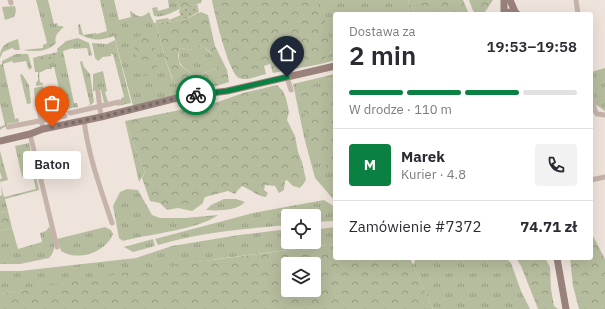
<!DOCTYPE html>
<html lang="pl">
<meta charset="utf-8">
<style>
:root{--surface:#fff;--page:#f2f2f3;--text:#2b2b33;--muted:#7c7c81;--line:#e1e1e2;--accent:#0b8043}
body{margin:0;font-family:"IBM Plex Sans",sans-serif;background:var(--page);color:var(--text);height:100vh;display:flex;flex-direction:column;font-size:15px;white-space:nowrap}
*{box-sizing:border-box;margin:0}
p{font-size:13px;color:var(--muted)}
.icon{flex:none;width:22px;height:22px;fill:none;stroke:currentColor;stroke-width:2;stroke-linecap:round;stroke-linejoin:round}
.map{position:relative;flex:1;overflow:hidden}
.side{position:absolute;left:333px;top:12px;width:260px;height:248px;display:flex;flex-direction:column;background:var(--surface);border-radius:4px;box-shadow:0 4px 16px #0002}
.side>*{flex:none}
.tools{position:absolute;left:281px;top:209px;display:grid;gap:8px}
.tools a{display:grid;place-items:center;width:40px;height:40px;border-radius:4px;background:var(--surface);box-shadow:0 4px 16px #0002;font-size:20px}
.pin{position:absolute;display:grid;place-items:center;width:34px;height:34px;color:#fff;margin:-41px -17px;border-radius:50% 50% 50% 0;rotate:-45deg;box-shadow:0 0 4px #0007}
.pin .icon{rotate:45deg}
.courier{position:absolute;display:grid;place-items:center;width:40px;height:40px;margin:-20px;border:3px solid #0b8043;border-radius:50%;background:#fff;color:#222;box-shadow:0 1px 5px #0007}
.bubble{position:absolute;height:28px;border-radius:4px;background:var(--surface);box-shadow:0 4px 16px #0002;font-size:13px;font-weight:600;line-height:28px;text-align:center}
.overview em{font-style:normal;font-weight:600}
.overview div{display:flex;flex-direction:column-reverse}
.overview{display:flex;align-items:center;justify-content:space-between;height:68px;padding:0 16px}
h1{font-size:26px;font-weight:600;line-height:30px}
.bar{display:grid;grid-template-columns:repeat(4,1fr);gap:6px 4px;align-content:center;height:48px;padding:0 16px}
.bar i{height:5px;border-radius:3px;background:var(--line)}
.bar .current{background:var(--accent)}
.bar p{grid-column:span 4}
.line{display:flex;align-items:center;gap:10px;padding:0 16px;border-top:1px solid var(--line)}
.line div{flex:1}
.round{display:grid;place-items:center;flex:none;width:42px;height:42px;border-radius:4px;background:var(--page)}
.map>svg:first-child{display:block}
</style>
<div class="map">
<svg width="605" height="309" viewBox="0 0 605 309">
<defs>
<pattern id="grass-tufts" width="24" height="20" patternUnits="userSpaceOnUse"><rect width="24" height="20" fill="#b6bd9e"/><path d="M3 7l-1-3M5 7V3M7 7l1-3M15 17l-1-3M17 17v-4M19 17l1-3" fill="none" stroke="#959a81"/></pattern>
<pattern id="forest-crowns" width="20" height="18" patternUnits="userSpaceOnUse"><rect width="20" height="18" fill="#b6bd9e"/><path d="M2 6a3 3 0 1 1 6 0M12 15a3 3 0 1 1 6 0" fill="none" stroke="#959a81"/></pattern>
<pattern id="park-dots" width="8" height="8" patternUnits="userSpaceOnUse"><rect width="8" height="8" fill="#b6bd9e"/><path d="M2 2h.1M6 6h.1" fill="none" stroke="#959a81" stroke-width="1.8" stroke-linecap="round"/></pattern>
</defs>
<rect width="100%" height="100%" fill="#efe4dc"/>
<g fill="url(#grass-tufts)">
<path d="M36,0H48L54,24L57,23L58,26H61L64,27C58,32 54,36 56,43C48,52 34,52 23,50L43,48V45L47,43Z"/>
<path d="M100,0H114L119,20L131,17L130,12L131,11C138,18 142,18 149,12L154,23H156V20L168,18L169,20L181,15L183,20L156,23L165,58L172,79L195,77C183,66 176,66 180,48L191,50L199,45L204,47L216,59L217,68L202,74L204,82L210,88L133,106L114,36C101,41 93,41 79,34L78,25L80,24L83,35L96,33L97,34L107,31Z"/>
<path d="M168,0H177L180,9C172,12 163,18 154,16L152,8L157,7L158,11L169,8Z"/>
<path d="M316,0H408L416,14H335V60L321,64L331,52Z"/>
<path d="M15,6L16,11L14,17L5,20L2,7Z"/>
<path d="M78,38L89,43L92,55L89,56L87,48L73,49V48L63,51L74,103H77L78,107L67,109V112L61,113V111L64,110L54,67H52V69H47L39,73L40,83L42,82L43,85L36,86V83L38,80V72H35L33,58L40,56V57L52,58L59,57L57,49L66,41Z"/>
<path d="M18,39L20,50H15L12,48L3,52L0,58C0,45 6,43 18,39Z"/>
<path d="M115,40L131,103L117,106L118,101L121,100V98L124,97L113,54H110L111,56L103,57L98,61L95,58L92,43L107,44Z"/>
<path d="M16,54H28L32,68L29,70L26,61L13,63L12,61L3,64L15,119L18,118L19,122L7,124V125L0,130V127L5,125L0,104V65L2,64V61Z"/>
<path d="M82,61L84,67L90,74L94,102L92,104L88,106L90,104L80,62Z"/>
<path d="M605,68V111L595,104L591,85V72Z"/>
<path d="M103,71L107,91L105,92L108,102L104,103L101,90L93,91V74Z"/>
<path d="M22,74L29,85L31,103L27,104L20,75Z"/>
<path d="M335,74V201L315,178L304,137L293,84Z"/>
<path d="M43,86L46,100L35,102L34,88Z"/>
<path d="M125,121C132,138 137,156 145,172L139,182Z"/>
<path d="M29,143L39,190L5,199L8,211L0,213V196L2,195L0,179L2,178L0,172V151L8,180L0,182L4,197L36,189L33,176L31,177L30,175L22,177L15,146Z"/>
<path d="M127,189L138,190L152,215L160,218H185L218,215C198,230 148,234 123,241L119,238L113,206L120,192Z"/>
<path d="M224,199H236L245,202C236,211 218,211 206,210L211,205Z"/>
<path d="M324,200L335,207V221L314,222V216H288V225C245,229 200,232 158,245L155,239L253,213Z"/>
<path d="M49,227C53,232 56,246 53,252C52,254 51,256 49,258L20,264H0V231L12,228L18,249L42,242L40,233L46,231Z"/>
<path d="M105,227L111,230L113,234C106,252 78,262 61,251L57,239Z"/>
<path d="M314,227L320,229L335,227V244L217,259L0,294V271H20L136,258L172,246L239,235L288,229V242H314Z"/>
<path d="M153,239L155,246L133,252L124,247Z"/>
<path d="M416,258H506L511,263L521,291L530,309H433L413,265Z"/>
</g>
<g fill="url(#forest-crowns)" fill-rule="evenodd">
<path d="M177,0H202L201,3L180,9Z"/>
<path d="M212,0H316L328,28L331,52L321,64L273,73L270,64L264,66L266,74C258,76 246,81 239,78C229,74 214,12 212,0Z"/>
<path d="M408,0H463L469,14H416Z"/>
<path d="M469,0H493L485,12L479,14L473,11Z"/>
<path d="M201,12L208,15L215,46L227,70L229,82L210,88L204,82L202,74L217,68C216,58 209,48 199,45L191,50L180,48L178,56L180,65L195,77L185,81L173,80L165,58L156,23L183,20Z"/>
<path d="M140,35H147L153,39L159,62L155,70L147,76L141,75L133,44Z"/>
<path d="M307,84L319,88L335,86V173H332L315,153L308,139L304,111L300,98L303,93L304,86Z"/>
<path d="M277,85L283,91L286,98L289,112L287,120L295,136L298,152L302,162L306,180L300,188L293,186L287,180L285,181L284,190L279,193L275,186L265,185L264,190L268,193L266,197C257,196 251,190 242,186L237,191L235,194L228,191L205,197L202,204L192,211L178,208L167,210L160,203L150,201L142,178L145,172C137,156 132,138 125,121L215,103L243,93Z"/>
<path d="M8,211L12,228L0,231V213Z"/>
<path d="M591,232L605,259V309H579L573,286L570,258H591Z"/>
<path d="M335,244V258H410L433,309H0V294L165,266ZM288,264H314V290H288Z"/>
<path d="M516,258H545L550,267L551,289L554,306L558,309H538L521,266Z"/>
</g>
<g fill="url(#park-dots)">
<path d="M197,4L199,12L183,20L179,12L180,9Z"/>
<path d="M58,52L61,54L59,57L40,62L38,57L40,56Z"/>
</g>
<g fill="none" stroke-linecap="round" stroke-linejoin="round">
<g stroke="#c6b3aa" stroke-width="5">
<path d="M10,0L11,3"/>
<path d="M576,0L578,14"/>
<path d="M287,77L291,90"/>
<path d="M98,92L101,117"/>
<path d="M591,95L595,111L597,114L605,115"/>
<path d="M38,105L43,129"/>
<path d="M70,113L119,102"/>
<path d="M84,120C88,155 101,190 112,223"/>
<path d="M8,127L65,116"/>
<path d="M30,134L57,247"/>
<path d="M591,180L605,177"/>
</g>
<g stroke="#99827b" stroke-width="7">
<path d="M504,0V13"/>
<path d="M510,0L516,14"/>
<path d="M504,14L509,12L517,14"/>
<path d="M0,141L30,134L43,129L101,117L181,97L227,91L335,66"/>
<path d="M557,258L566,309"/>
</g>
</g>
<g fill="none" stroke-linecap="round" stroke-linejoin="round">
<path stroke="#756c67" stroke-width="4" stroke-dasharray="0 7.2" d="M52,127L101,117L181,97L196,95"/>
<path stroke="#0b8043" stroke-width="5" d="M196,95L227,91L287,77"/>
</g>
</svg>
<div class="tools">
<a><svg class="icon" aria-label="locate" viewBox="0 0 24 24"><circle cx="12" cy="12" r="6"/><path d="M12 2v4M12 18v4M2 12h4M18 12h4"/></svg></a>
<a><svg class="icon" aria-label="layers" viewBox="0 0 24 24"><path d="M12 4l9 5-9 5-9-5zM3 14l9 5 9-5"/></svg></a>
</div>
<div class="pin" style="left:52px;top:127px;background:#ea580c"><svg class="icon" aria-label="bag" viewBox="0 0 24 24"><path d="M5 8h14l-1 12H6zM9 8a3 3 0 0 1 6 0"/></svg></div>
<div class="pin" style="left:287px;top:77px;background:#1f2937"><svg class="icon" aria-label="home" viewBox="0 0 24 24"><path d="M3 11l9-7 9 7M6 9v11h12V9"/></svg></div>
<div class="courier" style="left:196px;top:95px"><svg class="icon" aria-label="bike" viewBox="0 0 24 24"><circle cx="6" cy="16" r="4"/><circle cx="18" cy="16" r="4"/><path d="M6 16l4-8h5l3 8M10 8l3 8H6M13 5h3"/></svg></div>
<div class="bubble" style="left:23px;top:151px;width:58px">Baton</div>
<section class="side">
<div class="overview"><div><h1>2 min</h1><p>Dostawa za</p></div><em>19:53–19:58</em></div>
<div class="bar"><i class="current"></i><i class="current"></i><i class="current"></i><i></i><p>W drodze · 110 m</p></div>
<div class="line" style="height:72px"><b class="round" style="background:var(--accent);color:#fff">M</b><div><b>Marek</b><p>Kurier · 4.8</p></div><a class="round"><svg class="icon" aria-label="phone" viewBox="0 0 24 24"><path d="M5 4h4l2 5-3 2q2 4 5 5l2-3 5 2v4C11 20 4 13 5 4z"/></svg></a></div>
<div class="line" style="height:52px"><div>Zamówienie #7372</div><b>74.71 zł</b></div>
</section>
</div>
